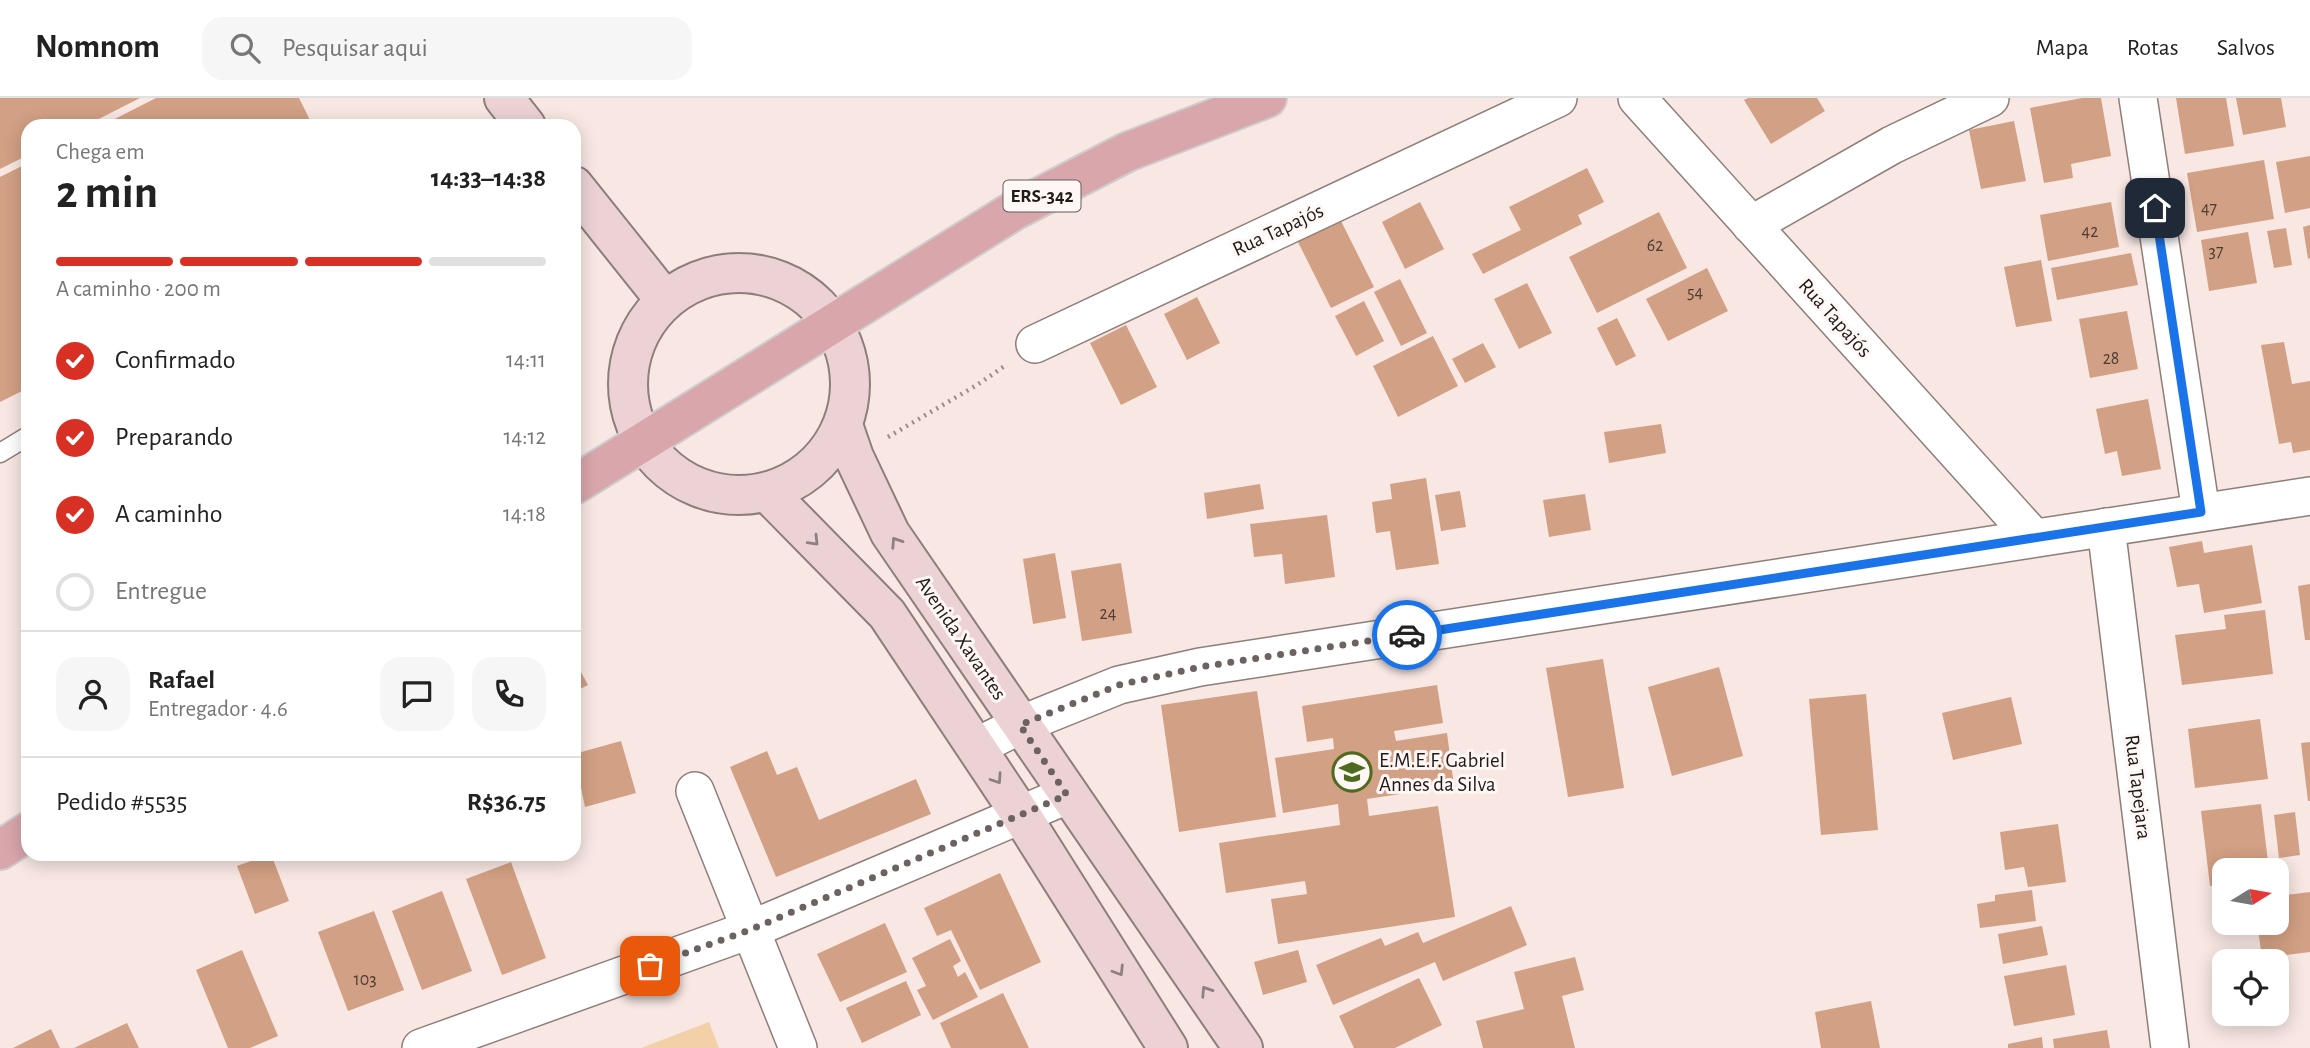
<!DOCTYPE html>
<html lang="pt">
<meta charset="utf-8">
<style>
:root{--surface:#fff;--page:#f6f6f6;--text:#222;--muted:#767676;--line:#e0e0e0;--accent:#d93025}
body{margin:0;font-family:"Alegreya Sans",sans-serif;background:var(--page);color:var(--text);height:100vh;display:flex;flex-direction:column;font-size:26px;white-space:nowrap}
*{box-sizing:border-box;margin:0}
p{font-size:23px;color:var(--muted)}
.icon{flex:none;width:38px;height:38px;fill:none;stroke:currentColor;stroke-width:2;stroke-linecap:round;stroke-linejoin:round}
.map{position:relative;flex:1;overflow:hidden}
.drawer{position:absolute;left:21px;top:21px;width:560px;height:742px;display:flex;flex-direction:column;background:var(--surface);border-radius:21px;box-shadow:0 4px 18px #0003}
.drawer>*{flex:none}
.needle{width:46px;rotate:79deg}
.tools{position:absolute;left:2212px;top:760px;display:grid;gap:14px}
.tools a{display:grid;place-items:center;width:77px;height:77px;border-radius:14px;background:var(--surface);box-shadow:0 4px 18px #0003;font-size:35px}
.pin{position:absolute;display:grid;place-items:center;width:60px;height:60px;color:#fff;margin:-30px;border-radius:14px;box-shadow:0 4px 10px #0006}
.courier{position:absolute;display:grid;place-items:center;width:70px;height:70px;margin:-35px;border:5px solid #1a73e8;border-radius:50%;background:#fff;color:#222;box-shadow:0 2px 9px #0007}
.overview em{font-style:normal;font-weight:600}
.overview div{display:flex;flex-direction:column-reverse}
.overview{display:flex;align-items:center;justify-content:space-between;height:119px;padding:0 35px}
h1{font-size:46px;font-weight:600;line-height:52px}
.bar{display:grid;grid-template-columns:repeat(4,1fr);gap:10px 7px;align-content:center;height:84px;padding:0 35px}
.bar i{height:9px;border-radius:5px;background:var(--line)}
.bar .active{background:var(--accent)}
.bar p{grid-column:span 4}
.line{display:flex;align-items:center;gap:18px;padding:0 35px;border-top:2px solid var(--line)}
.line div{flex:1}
.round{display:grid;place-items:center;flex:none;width:74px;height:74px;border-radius:21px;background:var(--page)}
ol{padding:0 35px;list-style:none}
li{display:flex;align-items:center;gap:21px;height:77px}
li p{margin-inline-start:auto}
li .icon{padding:7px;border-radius:50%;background:var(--accent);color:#fff;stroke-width:4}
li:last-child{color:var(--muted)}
li i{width:38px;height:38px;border:4px solid var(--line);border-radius:50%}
header{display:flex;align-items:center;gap:42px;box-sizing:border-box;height:98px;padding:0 35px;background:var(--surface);border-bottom:2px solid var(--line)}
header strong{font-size:33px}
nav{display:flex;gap:38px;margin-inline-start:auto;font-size:24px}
.search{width:490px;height:63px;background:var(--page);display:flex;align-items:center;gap:18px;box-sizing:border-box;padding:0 24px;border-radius:21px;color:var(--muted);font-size:26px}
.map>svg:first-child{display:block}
</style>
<header>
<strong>Nomnom</strong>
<div class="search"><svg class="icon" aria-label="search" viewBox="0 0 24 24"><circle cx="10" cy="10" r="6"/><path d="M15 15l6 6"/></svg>Pesquisar aqui</div>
<nav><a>Mapa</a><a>Rotas</a><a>Salvos</a></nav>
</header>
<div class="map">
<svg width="2310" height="950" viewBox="0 0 2310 950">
<rect width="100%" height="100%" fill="#f8e7e3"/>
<path fill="#f3d0a8" d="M709,924L719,950H641Z"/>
<g fill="#d2a084">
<path d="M0,0H140L85,28H28V57L0,71Z"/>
<path d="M156,0H299L313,28H101Z"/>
<path d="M1748,0H1817L1825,13L1771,46L1744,2Z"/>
<path d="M2082,0H2101L2111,58L2071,66L2073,80L2044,85L2030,10Z"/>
<path d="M2176,0H2226L2234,48L2185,56Z"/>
<path d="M2236,0H2281L2286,29L2243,37Z"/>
<path d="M2014,23L2026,83L1981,91L1969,32Z"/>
<path d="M2310,58V110L2285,115L2276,64Z"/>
<path d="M2264,62L2274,121L2197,134L2187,75Z"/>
<path d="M28,65V290L0,304V79Z"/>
<path d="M1587,70L1604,104L1578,117L1582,126L1483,176L1472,156L1521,132L1509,109Z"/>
<path d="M1420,104L1444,151L1405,171L1382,124Z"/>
<path d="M2111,104L2119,149L2048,163L2040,117Z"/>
<path d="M1659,114L1687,170L1597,215L1569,159Z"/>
<path d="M1338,117L1374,189L1331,210L1295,138Z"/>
<path d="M2310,127V160L2308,161L2303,129Z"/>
<path d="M2286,130L2292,167L2274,170L2267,133Z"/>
<path d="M2248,134L2257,185L2209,193L2201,142Z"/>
<path d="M2131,155L2138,187L2057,202L2051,170Z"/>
<path d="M2041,162L2052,223L2016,229L2004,169Z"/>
<path d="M1707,170L1728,213L1668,243L1646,201Z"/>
<path d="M1400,181L1427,235L1401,248L1374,194Z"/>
<path d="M1527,185L1552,235L1519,251L1494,201Z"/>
<path d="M1197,199L1220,245L1187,262L1164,216Z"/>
<path d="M1364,203L1384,243L1356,258L1335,218Z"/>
<path d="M2127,213L2138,271L2090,280L2079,221Z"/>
<path d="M1617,220L1636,258L1616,268L1597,230Z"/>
<path d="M1126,227L1157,289L1121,307L1090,245Z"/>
<path d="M1433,238L1458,288L1398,319L1373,268Z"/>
<path d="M2284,244L2292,286L2310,283V352L2293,355L2291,344L2279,346L2261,247Z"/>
<path d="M1483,245L1496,269L1465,285L1452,261Z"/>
<path d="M2148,301L2161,371L2122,378L2117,353L2105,356L2096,311Z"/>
<path d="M1661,326L1666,355L1609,365L1604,334Z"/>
<path d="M1426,380L1439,466L1396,472L1390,433L1376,435L1372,404L1392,401L1390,386Z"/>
<path d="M1260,386L1264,411L1207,421L1204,395Z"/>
<path d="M1460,393L1466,429L1441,433L1435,397Z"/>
<path d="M1585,396L1591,432L1549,439L1543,402Z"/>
<path d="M1327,417L1335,479L1285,486L1282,456L1254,459L1250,426Z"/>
<path d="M2202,443L2204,455L2252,447L2262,505L2204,515L2199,486L2177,489L2169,449Z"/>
<path d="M1055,455L1066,520L1033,526L1023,461Z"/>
<path d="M1121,465L1132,535L1082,543L1071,473Z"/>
<path d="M2310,486V542H2305L2298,488Z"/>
<path d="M2265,512L2273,576L2182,587L2175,537L2226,531L2224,517Z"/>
<path d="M574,561L588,587L574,594Z"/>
<path d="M1603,561L1624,690L1568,699L1546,570Z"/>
<path d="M1719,569L1743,658L1672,678L1648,589Z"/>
<path d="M1437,587L1443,625L1394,633L1396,643L1447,635L1454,688L1367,701L1369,718L1438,708L1455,819L1278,846L1271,801L1307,796L1305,783L1226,795L1219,745L1340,727L1338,706L1283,715L1275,660L1334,651L1333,640L1307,644L1302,608Z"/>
<path d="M1257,593L1276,719L1179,734L1161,607Z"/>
<path d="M1866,596L1878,732L1821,737L1809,601Z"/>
<path d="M2011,599L2022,646L1953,662L1942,615Z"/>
<path d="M2260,621L2268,681L2195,690L2188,631Z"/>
<path d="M621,643L636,695L585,709L574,656Z"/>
<path d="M2310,644V703H2308L2301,645Z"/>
<path d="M767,653L777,677L797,669L819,722L916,681L931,716L776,779L730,669Z"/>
<path d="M2261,706L2269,772H2224V786L2210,788L2201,713Z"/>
<path d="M2295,714L2300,757L2279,760L2274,717Z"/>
<path d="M2058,726L2066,784L2028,789L2024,769L2005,772L2000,734Z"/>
<path d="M271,756L289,803L255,816L237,768Z"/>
<path d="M511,764L546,860L502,877L466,781Z"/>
<path d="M1000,775L1041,864L980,892L951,832L937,838L924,810Z"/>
<path d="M2032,792L2036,823L1980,830L1977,806L1995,803V797Z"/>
<path d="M442,793L472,873L422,892L392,813Z"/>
<path d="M2310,794V854L2262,860L2257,824H2277V798Z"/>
<path d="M1511,808L1527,847L1443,883L1435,864L1333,907L1316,867L1381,840L1385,848L1418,834L1423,845Z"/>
<path d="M374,813L404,892L348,913L318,834Z"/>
<path d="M885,825L907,874L840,904L817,856Z"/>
<path d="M2042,828L2048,857L2003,866L1998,836Z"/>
<path d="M950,841L961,863L953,868L958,879L965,874L978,899L933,922L917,892L926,888L912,860Z"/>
<path d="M242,852L278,938L250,950H228L196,872Z"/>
<path d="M1298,852L1307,884L1263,897L1254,864Z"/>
<path d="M1575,859L1584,892L1562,898L1575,950H1483L1476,923L1524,911L1514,874Z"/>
<path d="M2066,867L2075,917L2014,928L2004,878Z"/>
<path d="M1419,880L1442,927L1395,950H1354L1339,918Z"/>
<path d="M906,883L921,917L862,945L846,910Z"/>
<path d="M1003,895L1029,950H951L940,925Z"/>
<path d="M1871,903L1880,950H1821L1815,914Z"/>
<path d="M127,925L139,950H74Z"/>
<path d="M51,931L60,950H13Z"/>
<path d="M2107,932L2110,950H2054L2053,941Z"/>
<path d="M2042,939L2043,950H2008V946Z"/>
</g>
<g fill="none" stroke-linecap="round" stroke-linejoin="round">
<g stroke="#8d7e7a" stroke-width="21">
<path id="lane" d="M0,355L28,338"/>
</g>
<g stroke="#8d7e7a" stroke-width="40">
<g id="street">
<path d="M1637,0L2034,440"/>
<path d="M2138,0L2201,414"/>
<path d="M1751,127L1892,47L1990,0"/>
<path d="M1035,246L1558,0"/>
<path d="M2106,429L2170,950"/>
<path d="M976,649L1020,627L1119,587L1200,569L2310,398"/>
<path d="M695,693L798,950"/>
<path d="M421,950L752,831L1067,697"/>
</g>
</g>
<g stroke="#8d7e7a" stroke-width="42">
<g id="secondary">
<path d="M504,0L526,28"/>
<path d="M574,88L665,202"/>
<circle cx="739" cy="286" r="111"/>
<path d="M843,327L854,359L890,435L1243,950"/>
<path d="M767,394L887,516L1021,717L1168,950"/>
</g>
</g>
<g stroke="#cecdcc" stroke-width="42">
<g id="primary">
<path d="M574,387L1015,112L1127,54L1267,0"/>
<path d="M0,752L28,734"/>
</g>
</g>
<path stroke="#998d8a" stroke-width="4.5" stroke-dasharray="2 5" stroke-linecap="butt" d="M888,339L977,287L1006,267"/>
<use href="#lane" stroke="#fff" stroke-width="18"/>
<use href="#street" stroke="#fff" stroke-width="37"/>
<use href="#secondary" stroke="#ecd2d5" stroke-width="38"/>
<use href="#primary" stroke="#d9a6ac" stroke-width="38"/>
</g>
<defs><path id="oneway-chevron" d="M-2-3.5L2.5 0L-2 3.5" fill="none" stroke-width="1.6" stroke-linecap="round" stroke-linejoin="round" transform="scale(1.75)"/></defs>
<g stroke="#907f80">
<use href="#oneway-chevron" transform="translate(814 443) rotate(46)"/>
<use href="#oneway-chevron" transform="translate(896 444) rotate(-123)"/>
<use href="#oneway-chevron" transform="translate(997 681) rotate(56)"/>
<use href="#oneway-chevron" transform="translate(1119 873) rotate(58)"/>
<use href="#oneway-chevron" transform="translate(1206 893) rotate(-123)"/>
</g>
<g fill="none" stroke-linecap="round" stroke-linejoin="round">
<path stroke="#6c6260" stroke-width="7" stroke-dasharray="0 12.6" d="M650,868L752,831L1067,697L1020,627L1119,587L1200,569L1407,537"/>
<path stroke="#1a73e8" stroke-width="9" d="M1407,537L2201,414L2155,110"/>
</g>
<defs>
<g id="school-ring" transform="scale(2.0125)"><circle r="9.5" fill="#fef7f5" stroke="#4d6a1e" stroke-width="1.5"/><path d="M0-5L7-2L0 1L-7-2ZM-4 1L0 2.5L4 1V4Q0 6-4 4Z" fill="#4d6a1e"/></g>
</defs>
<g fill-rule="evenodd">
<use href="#school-ring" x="1352" y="674"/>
</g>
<g text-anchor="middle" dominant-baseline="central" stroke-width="6" stroke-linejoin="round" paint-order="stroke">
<g font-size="18" fill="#4c3c34">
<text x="2209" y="111">47</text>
<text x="2090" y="134">42</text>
<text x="1655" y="148">62</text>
<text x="2216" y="154">37</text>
<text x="1695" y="195">54</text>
<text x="2111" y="261">28</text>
<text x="1108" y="516">24</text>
<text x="365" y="882">103</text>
</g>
<rect fill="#fef7f5" stroke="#635c5b" stroke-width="2" x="1003.5" y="82.5" width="77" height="31" rx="5"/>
<g font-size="19" font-weight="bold" fill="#201a19">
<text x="1042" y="98">ERS-342</text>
</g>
<g font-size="21" fill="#201a19" stroke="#fef7f5">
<text transform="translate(1278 132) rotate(-25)">Rua Tapajós</text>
<text transform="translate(1835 220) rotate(48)">Rua Tapajós</text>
<text transform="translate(961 540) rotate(56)">Avenida Xavantes</text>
<text transform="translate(2138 689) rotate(83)">Rua Tapejara</text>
</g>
<g font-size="21" fill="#201a19" stroke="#fef7f5" text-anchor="start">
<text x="1379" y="662">E.M.E.F. Gabriel<tspan x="1379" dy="24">Annes da Silva</tspan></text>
</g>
</g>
</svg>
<div class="tools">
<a><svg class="needle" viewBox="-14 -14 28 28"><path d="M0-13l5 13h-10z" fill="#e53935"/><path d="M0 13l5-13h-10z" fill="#767676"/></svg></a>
<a><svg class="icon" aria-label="locate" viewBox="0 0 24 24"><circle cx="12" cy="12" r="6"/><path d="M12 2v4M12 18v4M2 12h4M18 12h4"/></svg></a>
</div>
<div class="pin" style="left:650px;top:868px;background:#ea580c"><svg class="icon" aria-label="bag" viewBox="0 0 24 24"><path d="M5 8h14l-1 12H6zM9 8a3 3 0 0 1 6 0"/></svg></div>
<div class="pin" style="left:2155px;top:110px;background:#1f2937"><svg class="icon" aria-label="home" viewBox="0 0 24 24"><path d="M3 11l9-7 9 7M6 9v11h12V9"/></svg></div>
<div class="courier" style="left:1407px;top:537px"><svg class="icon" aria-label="car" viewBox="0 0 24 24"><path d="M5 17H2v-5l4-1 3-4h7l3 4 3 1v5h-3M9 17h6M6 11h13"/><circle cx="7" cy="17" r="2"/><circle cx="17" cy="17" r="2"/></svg></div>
<section class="drawer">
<div class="overview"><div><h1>2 min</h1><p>Chega em</p></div><em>14:33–14:38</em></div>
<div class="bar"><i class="active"></i><i class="active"></i><i class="active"></i><i></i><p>A caminho · 200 m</p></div>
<ol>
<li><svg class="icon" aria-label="check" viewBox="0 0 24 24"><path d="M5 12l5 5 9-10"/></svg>Confirmado<p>14:11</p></li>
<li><svg class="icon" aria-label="check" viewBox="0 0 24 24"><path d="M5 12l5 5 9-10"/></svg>Preparando<p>14:12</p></li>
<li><svg class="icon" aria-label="check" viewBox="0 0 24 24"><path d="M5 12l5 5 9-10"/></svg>A caminho<p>14:18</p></li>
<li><i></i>Entregue</li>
</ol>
<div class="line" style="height:126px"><a class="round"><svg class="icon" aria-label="person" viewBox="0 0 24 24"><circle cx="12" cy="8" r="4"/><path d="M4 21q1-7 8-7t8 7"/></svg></a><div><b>Rafael</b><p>Entregador · 4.6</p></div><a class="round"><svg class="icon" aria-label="chat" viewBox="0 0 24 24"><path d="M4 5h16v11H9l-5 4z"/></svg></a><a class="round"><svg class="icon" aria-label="phone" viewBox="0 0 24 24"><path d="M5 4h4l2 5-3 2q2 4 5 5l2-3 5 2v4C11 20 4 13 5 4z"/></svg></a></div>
<div class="line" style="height:91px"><div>Pedido #5535</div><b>R$36.75</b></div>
</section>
</div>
